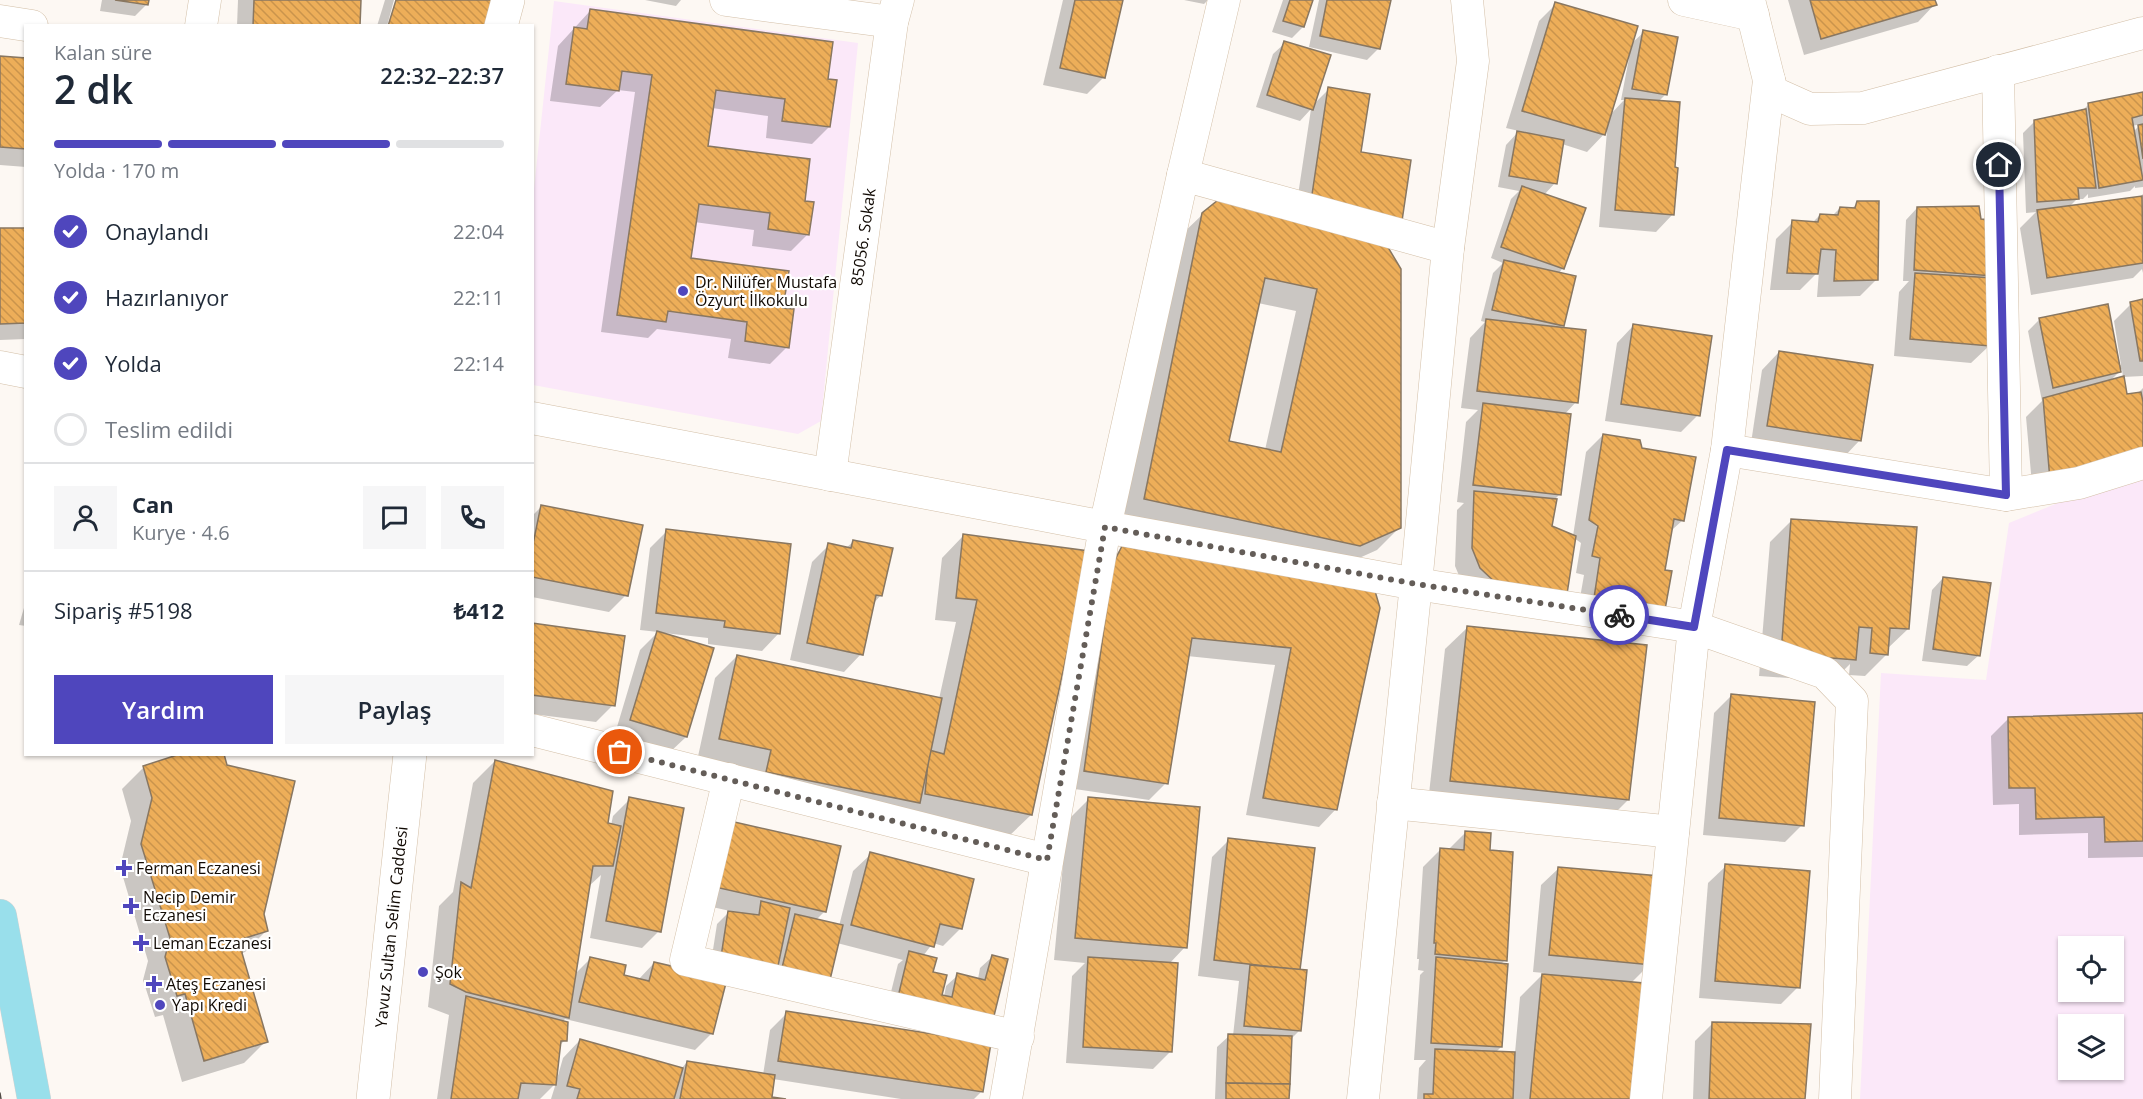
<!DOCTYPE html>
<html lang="tr">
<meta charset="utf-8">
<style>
:root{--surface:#fff;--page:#f6f6f7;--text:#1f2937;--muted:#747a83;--line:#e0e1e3;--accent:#4f46bd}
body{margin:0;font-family:"Open Sans",sans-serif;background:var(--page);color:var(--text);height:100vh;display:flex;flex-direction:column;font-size:22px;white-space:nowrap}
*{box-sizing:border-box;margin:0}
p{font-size:20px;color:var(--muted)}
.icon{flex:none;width:33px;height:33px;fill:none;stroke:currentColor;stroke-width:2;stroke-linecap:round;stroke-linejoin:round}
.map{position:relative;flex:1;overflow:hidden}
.panel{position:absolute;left:24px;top:24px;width:510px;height:732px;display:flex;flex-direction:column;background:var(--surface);border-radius:0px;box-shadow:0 2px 4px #0004}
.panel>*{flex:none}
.buttons{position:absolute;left:2058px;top:936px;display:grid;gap:12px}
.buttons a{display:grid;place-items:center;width:66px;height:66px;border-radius:0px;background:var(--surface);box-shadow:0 2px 4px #0004;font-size:30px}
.pin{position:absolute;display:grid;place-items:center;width:51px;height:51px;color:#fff;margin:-26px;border:3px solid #fff;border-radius:50%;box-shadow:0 2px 6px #0007}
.courier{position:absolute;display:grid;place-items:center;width:60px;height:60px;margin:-30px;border:4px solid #4f46bd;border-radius:50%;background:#fff;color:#222;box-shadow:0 2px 8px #0007}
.headline em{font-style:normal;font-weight:600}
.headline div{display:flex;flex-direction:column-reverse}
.headline{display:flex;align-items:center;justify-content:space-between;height:102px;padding:0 30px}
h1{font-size:39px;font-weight:600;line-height:45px}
.bar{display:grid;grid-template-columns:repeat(4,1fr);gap:9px 6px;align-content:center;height:72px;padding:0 30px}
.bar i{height:8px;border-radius:4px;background:var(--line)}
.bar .on{background:var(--accent)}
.bar p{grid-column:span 4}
.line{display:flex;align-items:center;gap:15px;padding:0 30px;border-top:2px solid var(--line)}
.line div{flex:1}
.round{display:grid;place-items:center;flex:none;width:63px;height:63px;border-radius:0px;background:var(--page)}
ol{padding:0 30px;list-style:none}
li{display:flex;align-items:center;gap:18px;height:66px}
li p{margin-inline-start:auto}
li .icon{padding:6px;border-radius:50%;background:var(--accent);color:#fff;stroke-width:4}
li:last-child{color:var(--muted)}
li i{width:33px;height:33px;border:3px solid var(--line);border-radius:50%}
.cta{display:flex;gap:12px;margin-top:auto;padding:12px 30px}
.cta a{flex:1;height:69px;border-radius:0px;background:var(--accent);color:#fff;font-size:24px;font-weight:600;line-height:69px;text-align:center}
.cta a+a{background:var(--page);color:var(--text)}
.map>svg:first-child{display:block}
</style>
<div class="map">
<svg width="2143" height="1099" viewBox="0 0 2143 1099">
<defs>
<pattern id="building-back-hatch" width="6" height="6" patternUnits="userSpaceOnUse" patternTransform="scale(1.5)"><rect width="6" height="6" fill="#edae59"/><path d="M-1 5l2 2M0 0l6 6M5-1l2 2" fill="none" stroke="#ca944c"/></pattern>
</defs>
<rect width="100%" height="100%" fill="#fdf8f3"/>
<g fill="#fbe8f9" fill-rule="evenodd">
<path d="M554,1L858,43L821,421L798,434L533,385V198Z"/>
<path d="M2143,468V1099H1860L1881,673L1986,680L2009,523ZM2068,946H2114V992H2068ZM2068,1024H2114V1070H2068Z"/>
</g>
<g fill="#0003" fill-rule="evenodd">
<path d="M102,0H148L147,4L135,16L100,11Z"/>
<path d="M238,0H360L359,26H237Z"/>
<path d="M385,0H394L387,26H377Z"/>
<path d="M645,0H681L676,6Z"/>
<path d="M1063,0H1121L1104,77L1087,94L1043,85Z"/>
<path d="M1184,0H1208L1204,4Z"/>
<path d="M1283,0H1312L1303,27L1292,38L1272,32Z"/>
<path d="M1319,0H1389L1379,48L1367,60L1309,47Z"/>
<path d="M1788,0H1934L1935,4L1918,22L1804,55Z"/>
<path d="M1556,4L1631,44L1644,32L1666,94L1658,102L1673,168V214L1656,232L1599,227L1607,131L1587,152L1562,144L1555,183L1544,195L1563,268L1558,274L1562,326L1559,329L1576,402L1564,415L1559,495L1556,498L1550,527L1573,536L1586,452L1603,435L1641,449L1683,520L1577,615L1584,575L1576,573L1581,543L1574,538L1480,602L1463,585L1455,566L1457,510L1464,503L1457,502L1466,422L1478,410L1461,408L1470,338L1485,322L1481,321L1493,273L1503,263L1491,258L1511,199L1519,191L1498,187L1506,145L1519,131L1506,128L1539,21ZM1627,58H1629L1621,100H1624L1610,115Z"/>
<path d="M590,11L827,80L829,127L812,144L766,138L768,116L712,108L706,147L803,202L808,234L791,251L752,246L754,230L694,222L689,260L782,309L787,347L770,364L728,358L731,339L657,329L648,338L601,332L635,92L618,90L600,107L550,101L558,46Z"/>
<path d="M1285,43L1313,105L1329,89L1359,154L1400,527L1377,550L1337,568L1123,521L1180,236L1203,214L1295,215L1311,109L1300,121L1256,107L1273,54ZM1258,303L1296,311L1265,450L1227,442Z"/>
<path d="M0,57L26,59V167L0,165Z"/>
<path d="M2143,94V176L2138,177L2139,180L2143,179V187L2135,188V186L2130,191L2088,198V194L2083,199H2077L2069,207L2139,198L2143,194V273L2142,269L2133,278L2031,295L2020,228L2036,212L2026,213L2023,133L2034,122L2082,111L2089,104ZM2141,124L2133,132L2132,126Z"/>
<path d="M1858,203L1877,279L1860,296L1817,297L1819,271L1800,290H1770L1776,239L1793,222L1812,223L1820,215L1832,216L1840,208L1851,209Z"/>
<path d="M1917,208L1991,222L1989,346L1971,363L1894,356L1899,292L1909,281H1903L1906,220Z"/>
<path d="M26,229V339L0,340V230Z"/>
<path d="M2143,301V376L2123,377L2125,395L2137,394L2143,388V461L2033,496L2026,417L2042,401L2028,331L2040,319L2118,366L2121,365L2114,321L2131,304ZM2122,369L2123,378L2109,382Z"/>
<path d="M1634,325L1698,415L1681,432L1605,421L1617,343Z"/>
<path d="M1779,352L1860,440L1843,458L1751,443L1762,370Z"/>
<path d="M542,506L626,595L609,612L532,597V516Z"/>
<path d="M1792,520L1908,629L1887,649V654L1865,676L1849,675L1850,664L1833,681L1759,676L1770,542Z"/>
<path d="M667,531L779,633L762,651L708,644V638L664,633V635L712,649L686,737L668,754L614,737L640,650L658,632L640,630L650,548Z"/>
<path d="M964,535L1087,553L1031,815L1008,837L697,761L715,678L737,656L939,699L956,622L935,620L942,558Z"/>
<path d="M854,541L881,595L873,604L861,654L844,672L790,660L812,562L829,545L846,548Z"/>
<path d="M1122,548L1374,592L1336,809L1319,827L1246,815L1275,665L1187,656L1166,783L1149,800L1068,788L1105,565Z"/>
<path d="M1943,578L1979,655L1967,666L1922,661L1932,590Z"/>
<path d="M26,601V626L19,625Z"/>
<path d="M532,624L613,705L596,722L532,714Z"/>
<path d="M1468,627L1628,800L1606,822L1428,803L1445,649Z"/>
<path d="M1731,696L1802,825L1785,842L1703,835L1714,713Z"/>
<path d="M2143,715V857L2088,858V833L2019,835V804L1993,805L1991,736L2008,719Z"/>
<path d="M495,761L606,824L611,825L613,816L630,799L659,931L642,948L590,938L601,875L588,887L574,975L590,959L622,976L638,980L654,963L712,1033L695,1050L565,1019L562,1022L565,1040L558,1047L555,1079H557L563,1058L580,1040L681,1069L687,1062L763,1075L770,1030L787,1013L981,1092L974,1099H901L773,1079L770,1098L777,1099H551L556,1083L540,1099H437L449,1015L428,1007L439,906L453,892L473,783Z"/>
<path d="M144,767L262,915L267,930L245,952L240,954L266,1041L244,1063L182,1082L163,1015L155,1017L143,980L148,961L120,867L131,821L122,789Z"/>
<path d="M1089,799L1185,947L1169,964L1171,1051L1153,1069L1066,1063L1072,976L1085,963L1054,960L1067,821Z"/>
<path d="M1465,833L1488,852L1505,960L1500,965L1501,1047L1495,1053H1515L1520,997L1544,973L1533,972L1541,885L1559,868L1650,964L1631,983L1632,1099H1417L1419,1068L1426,1060H1414L1420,975L1424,971L1418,970L1419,959H1417L1423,867L1440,850H1448Z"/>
<path d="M713,840L825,911L816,920L839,926L853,871L871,854L960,929L943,946L933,943L923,956L940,996L944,997L946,986L958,975L978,979L980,968L992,957V1019L887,1008L898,964L903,960L837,943L827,983L710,969L717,924L730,911L699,904Z"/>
<path d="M1229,840L1297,971L1299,1031L1291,1039L1288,1099H1215L1217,1047L1229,1036H1233L1239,981L1198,976L1212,857Z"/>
<path d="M1726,866L1798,987L1781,1004L1699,998L1708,883Z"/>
<path d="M1712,1024L1804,1099H1693L1695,1041Z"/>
</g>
<g fill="url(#building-back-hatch)" stroke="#897761" stroke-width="1.5" fill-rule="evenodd">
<path d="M115,0H149L148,5Z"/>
<path d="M254,0H361L360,26H253Z"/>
<path d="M396,0H502L494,26H388Z"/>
<path d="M1075,0H1123L1105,78L1060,68Z"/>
<path d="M1290,0H1313L1304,27L1283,21Z"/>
<path d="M1327,0H1391L1380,49L1320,36Z"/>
<path d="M1810,0H1935L1937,5L1821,39Z"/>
<path d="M1555,2L1638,26L1605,135L1522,111Z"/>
<path d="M590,9L833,42L828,79L837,80L830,127L782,121L785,99L716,90L708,146L810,159L805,201L814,202L809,235L768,229L770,213L699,204L691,258L789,271L783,308L794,309L789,348L745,341L747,322L668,311L666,322L617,315L652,75L622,71L619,91L566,84L574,27L587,29Z"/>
<path d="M1643,30L1678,37L1667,95L1632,89Z"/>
<path d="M1284,41L1331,55L1313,110L1267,95Z"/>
<path d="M0,56L26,58V149L0,147Z"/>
<path d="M1328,87L1370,94L1361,152L1411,160L1402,221L1310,208Z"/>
<path d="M2143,92V115L2132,118L2143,180L2099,188L2088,103Z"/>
<path d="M1625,98L1680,102L1675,167L1678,168L1674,215L1615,210Z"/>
<path d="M2086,109L2096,188H2078L2079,199L2037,202L2034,120Z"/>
<path d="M2143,124V159L2138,125Z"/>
<path d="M1517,131L1564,140L1557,184L1509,176Z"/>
<path d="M1522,186L1586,208L1564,269L1501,247Z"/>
<path d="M1223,196L1380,234L1401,269V528L1360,546L1144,499L1202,213ZM1265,278L1317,289L1281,452L1229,441Z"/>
<path d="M2142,196L2143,263L2047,278L2037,210Z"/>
<path d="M1857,201H1879L1878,280L1834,281L1836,250L1821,249L1818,274L1787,273L1792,220L1818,222L1820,214L1838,215L1840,207L1855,208Z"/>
<path d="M1979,206L1981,219L1993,220V276L1914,270L1917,207Z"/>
<path d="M0,228H26V323L0,324Z"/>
<path d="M1504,260L1576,276L1564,326L1492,310Z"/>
<path d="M1915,273L1993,278L1990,346L1910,339Z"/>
<path d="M2143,299V361H2140L2130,302Z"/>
<path d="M2108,304L2121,372L2053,388L2039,318Z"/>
<path d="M1486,319L1586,330L1578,403L1477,391Z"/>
<path d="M1633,324L1712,336L1700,416L1621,404Z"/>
<path d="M1779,351L1873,365L1861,441L1767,426Z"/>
<path d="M2124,376L2127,394L2141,392L2143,402V455L2050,480L2043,398Z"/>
<path d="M1483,403L1571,414L1561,495L1473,485Z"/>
<path d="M1603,434L1640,440L1642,448L1696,457L1684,521L1674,519L1665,570L1672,571L1665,610L1594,598L1600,558L1592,556L1598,526L1589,520Z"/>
<path d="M1474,491L1557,499L1552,526L1576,536L1567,594L1498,585L1480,568L1472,548Z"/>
<path d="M541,505L643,525L628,596L532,577V549Z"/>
<path d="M1791,519L1917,527L1909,629L1890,628L1888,655L1870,653L1872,628L1859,627L1856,660L1781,654Z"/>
<path d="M666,529L791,544L780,634L724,627L725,621L656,613Z"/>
<path d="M963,534L1089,551L1032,815L925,794L929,750L944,754L977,600L956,598Z"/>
<path d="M853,540L893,548L882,596L876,595L863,655L807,643L828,543L851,548Z"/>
<path d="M1122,546L1375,591L1380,608L1337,810L1263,798L1291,648L1192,638L1168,784L1084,771L1113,564Z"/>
<path d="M1943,577L1991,583L1980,656L1933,649Z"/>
<path d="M532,623L625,636L615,706L532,695Z"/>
<path d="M1467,626L1647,645L1629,800L1450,781Z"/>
<path d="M657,631L714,648L687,737L630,720Z"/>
<path d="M737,655L942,698L920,803L766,772L771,750L719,739Z"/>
<path d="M1731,694L1815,702L1804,826L1719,818Z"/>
<path d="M2143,713V841L2105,842L2104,817L2036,819L2035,788H2009L2008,717Z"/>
<path d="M180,754H224L227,765L295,781L264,914L268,931L245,938L242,953L268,1042L204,1061L185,994L177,996L165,957L170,938L141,844L152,798L143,766Z"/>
<path d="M495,760L613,791L608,823L621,826L613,866H593L569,1018L466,992L450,984L461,882L471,888Z"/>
<path d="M629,797L684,808L661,932L606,921Z"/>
<path d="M1088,797L1200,807L1187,948L1075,938Z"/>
<path d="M730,821L841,846L826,912L715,887Z"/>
<path d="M1465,831L1491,833L1490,850L1513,852L1507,961L1435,954L1436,943H1434L1440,848L1464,850Z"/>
<path d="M1228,838L1315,848L1300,970L1214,960Z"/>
<path d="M870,852L974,879L962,929L940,924L934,947L851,925Z"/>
<path d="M1725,864L1810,871L1800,988L1715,981Z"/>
<path d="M1558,867L1660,876L1652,965L1549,955Z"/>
<path d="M761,901L790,908L778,966L721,957L728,911L759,915Z"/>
<path d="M795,914L843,925L829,984L781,972Z"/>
<path d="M909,951L937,958L933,972L947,975L942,995L952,997L957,973L985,980L992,955L1008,959L993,1020L898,997Z"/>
<path d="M590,957L626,965L624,975L649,981L654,962L727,979L713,1034L579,1002Z"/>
<path d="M1088,957L1178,963L1172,1052L1083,1047Z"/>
<path d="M1436,957L1508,964L1502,1047L1431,1043Z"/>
<path d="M1250,965L1307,970L1301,1031L1244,1026Z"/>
<path d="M1542,974L1644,983L1633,1099H1530Z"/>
<path d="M466,996L568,1022L567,1041H561L556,1085L521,1083L518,1099H451Z"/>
<path d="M786,1011L991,1043L983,1092L778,1061Z"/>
<path d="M1712,1022L1811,1024L1805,1099H1709Z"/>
<path d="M1228,1034L1292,1036L1290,1084L1226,1083Z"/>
<path d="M580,1039L683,1068L674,1099H577L580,1089L567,1086Z"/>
<path d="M1435,1049L1515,1052L1513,1099H1424V1094H1433Z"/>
<path d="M687,1061L775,1075L772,1097L786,1099H680Z"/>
<path d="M1226,1083L1290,1084L1289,1099H1226Z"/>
</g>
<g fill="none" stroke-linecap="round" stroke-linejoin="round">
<g stroke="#d3bfa7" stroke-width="33">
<g id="minor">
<path d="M726,0L892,22"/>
<path d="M1684,0L1753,15"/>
<path d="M1749,0L1772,92L1810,109L1863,108L2143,33"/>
<path d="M0,21L32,26"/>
<path d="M201,26L205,0"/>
<path d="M1998,71L2006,495"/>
<path d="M1183,175L1448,248"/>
<path d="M0,367L26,372"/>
<path d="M532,418L1105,527L1416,584L1694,627L1825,673L1852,701L1835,1099"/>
<path d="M1727,450L2006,495L2079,483L2143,463"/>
<path d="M830,475L892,22L898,0"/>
<path d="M532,730L1047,860"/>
<path d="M729,779L686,960L1018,1037"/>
<path d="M1393,803L1673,832"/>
<path d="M1006,1099L1105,527L1183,175L1224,0"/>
<path d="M1363,1099L1416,584L1448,248L1473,61L1467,0"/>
<path d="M1646,1099L1694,627L1727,450L1769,80"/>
</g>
</g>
<g stroke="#d3bfa7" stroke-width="34">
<g id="tertiary">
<path d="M501,26L508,0"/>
<path d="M373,1099L410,754"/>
</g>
</g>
<g stroke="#d4d3d2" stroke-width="34">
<path id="primary" d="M0,916L34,1099"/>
</g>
<use href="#minor" stroke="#fff" stroke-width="32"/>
<use href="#tertiary" stroke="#fff" stroke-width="33"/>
<use href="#primary" stroke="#99dfeb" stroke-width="33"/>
<path stroke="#524b45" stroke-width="1.5" d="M0,1093L1,1099"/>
</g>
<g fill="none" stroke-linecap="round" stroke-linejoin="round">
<path stroke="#645d58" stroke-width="6" stroke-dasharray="0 10.8" d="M620,752L1047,860L1105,527L1416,584L1619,615"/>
<path stroke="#4f46bd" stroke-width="8" d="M1619,615L1694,627L1727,450L2006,495L1999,165"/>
</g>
<g fill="#4f46bd" stroke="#fff" stroke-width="2">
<circle cx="683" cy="291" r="6"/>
<path d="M121 859h6v6h6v6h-6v6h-6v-6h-6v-6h6z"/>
<path d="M128 897h6v6h6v6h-6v6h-6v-6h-6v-6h6z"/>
<path d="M138 934h6v6h6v6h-6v6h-6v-6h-6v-6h6z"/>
<circle cx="423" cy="972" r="6"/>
<path d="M151 975h6v6h6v6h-6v6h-6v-6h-6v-6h6z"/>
<circle cx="160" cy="1005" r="6"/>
</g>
<g text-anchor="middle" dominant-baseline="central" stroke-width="4.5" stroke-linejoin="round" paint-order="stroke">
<g font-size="16" fill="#110a04" stroke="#fff">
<text transform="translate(863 237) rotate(-82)">85056. Sokak</text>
<text transform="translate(391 927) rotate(-84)">Yavuz Sultan Selim Caddesi</text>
</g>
<g font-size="16" fill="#110a04" stroke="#fff" text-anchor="start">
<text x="695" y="282">Dr. Nilüfer Mustafa<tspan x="695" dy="18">Özyurt İlkokulu</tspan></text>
<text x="136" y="868">Ferman Eczanesi</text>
<text x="143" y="897">Necip Demir<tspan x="143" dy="18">Eczanesi</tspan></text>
<text x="153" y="943">Leman Eczanesi</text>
<text x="435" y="972">Şok</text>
<text x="166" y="984">Ateş Eczanesi</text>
<text x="172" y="1005">Yapı Kredi</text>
</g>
</g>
</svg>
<div class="buttons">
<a><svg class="icon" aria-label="locate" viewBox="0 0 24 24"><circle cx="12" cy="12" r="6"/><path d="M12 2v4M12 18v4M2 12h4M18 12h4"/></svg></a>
<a><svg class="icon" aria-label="layers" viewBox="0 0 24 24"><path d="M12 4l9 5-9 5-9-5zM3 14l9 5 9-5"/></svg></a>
</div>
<div class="pin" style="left:620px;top:752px;background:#ea580c"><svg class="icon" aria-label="bag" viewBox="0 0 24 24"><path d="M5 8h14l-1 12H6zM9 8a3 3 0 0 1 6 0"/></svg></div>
<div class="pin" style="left:1999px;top:165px;background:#1f2937"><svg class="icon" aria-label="home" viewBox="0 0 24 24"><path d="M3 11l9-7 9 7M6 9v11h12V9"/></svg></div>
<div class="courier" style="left:1619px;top:615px"><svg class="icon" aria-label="bike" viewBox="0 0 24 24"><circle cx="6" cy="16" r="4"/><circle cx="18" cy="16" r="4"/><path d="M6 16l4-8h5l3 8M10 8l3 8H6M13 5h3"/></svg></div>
<section class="panel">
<div class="headline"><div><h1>2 dk</h1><p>Kalan süre</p></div><em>22:32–22:37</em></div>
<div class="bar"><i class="on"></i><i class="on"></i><i class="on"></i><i></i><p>Yolda · 170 m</p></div>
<ol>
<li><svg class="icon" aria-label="check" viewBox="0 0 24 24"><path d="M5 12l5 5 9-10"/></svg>Onaylandı<p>22:04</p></li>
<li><svg class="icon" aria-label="check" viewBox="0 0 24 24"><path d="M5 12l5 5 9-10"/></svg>Hazırlanıyor<p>22:11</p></li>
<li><svg class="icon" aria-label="check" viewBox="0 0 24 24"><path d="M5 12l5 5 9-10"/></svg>Yolda<p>22:14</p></li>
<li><i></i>Teslim edildi</li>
</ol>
<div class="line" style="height:108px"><a class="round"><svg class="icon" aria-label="person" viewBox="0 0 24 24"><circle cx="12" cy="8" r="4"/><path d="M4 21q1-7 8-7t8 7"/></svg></a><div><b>Can</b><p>Kurye · 4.6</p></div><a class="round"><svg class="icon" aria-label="chat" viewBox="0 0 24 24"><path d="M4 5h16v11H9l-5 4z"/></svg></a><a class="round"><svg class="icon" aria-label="phone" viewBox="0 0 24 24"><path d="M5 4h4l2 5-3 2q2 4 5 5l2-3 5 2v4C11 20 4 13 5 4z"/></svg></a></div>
<div class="line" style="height:78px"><div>Sipariş #5198</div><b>₺412</b></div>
<div class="cta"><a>Yardım</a><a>Paylaş</a></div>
</section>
</div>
